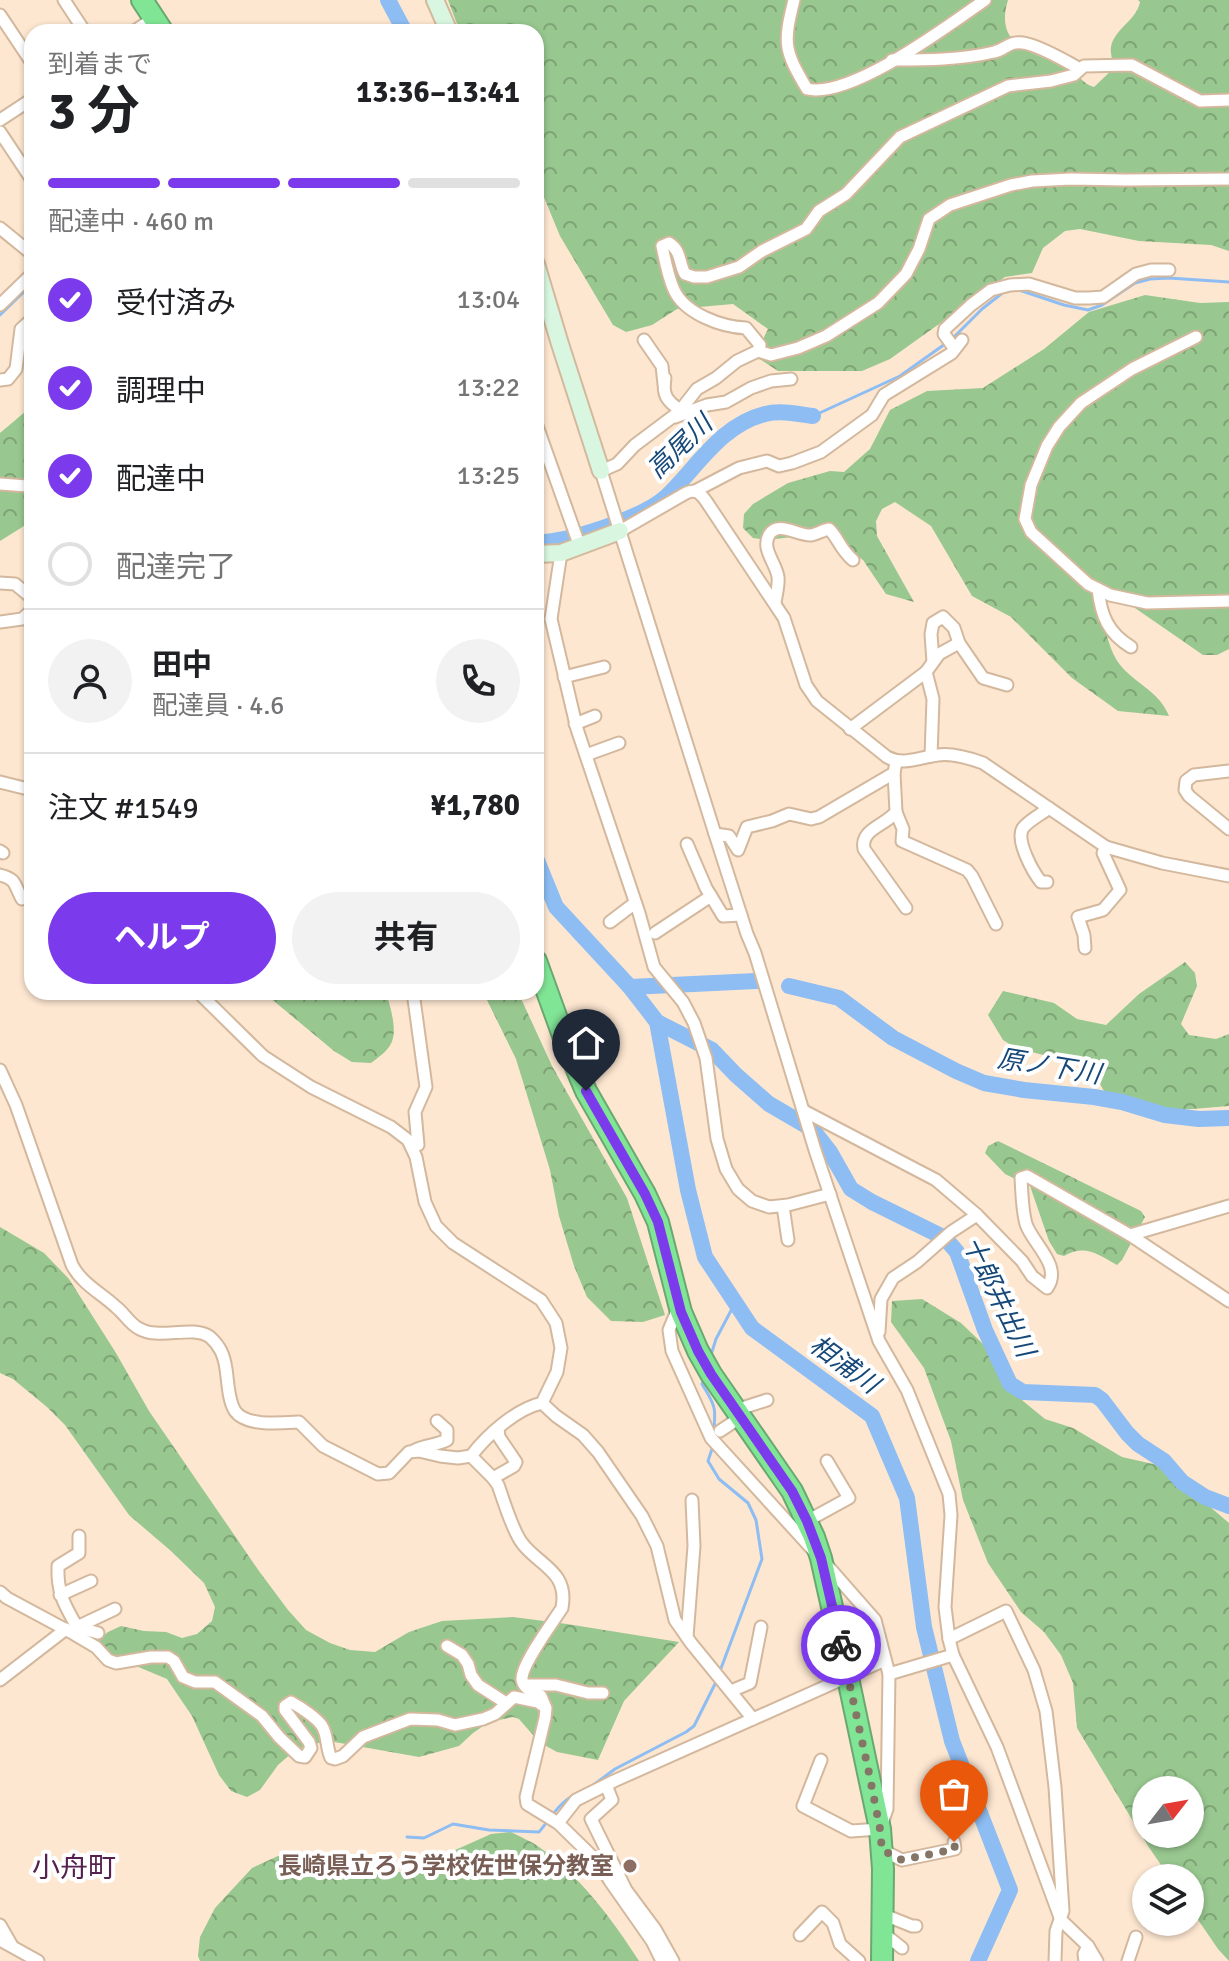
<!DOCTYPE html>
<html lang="ja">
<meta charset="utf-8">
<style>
:root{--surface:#fff;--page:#f2f2f2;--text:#202124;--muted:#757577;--line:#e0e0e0;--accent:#7c3aed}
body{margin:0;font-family:Signika,"Noto Sans JP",sans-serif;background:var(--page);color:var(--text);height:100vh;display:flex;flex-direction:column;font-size:30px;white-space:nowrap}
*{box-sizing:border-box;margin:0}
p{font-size:26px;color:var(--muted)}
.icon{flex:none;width:44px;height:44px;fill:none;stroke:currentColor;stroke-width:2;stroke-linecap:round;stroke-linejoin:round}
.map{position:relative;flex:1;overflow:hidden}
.side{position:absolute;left:24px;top:24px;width:520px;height:976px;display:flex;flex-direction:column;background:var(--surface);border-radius:24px;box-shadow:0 2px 6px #0004}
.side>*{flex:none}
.needle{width:52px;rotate:59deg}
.fabs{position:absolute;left:1132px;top:1776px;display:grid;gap:16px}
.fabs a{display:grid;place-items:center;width:72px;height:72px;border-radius:50%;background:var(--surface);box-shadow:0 2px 6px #0004;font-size:40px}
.pin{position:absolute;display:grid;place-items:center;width:68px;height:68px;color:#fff;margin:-82px -34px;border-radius:50% 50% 50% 0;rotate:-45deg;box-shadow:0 0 8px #0007}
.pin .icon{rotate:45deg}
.courier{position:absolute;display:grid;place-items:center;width:80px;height:80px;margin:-40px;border:6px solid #7c3aed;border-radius:50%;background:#fff;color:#222;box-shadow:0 2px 10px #0007}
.summary em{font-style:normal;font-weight:700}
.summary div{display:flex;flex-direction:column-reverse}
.summary{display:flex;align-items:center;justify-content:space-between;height:136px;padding:0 24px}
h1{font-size:52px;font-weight:700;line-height:60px}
.bar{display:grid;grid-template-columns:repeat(4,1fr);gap:12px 8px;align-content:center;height:96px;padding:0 24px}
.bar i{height:10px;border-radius:6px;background:var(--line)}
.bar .current{background:var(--accent)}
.bar p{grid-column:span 4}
.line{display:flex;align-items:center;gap:20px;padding:0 24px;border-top:2px solid var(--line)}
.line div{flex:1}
.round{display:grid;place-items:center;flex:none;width:84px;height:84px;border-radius:42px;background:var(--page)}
ol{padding:0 24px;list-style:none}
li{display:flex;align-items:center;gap:24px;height:88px}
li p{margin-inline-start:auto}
li .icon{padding:8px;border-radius:50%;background:var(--accent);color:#fff;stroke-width:4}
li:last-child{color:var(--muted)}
li i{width:44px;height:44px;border:4px solid var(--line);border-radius:50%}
.action{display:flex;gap:16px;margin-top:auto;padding:16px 24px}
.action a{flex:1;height:92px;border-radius:48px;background:var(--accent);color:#fff;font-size:32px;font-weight:700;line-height:92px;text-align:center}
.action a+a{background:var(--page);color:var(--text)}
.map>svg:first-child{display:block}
</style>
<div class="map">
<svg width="1229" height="1961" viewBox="0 0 1229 1961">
<defs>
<pattern id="forest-crowns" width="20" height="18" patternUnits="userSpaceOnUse" patternTransform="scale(2)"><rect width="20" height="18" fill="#98c78f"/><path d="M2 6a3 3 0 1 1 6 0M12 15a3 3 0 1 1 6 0" fill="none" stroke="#7ea375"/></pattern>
</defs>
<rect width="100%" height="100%" fill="#fde7d1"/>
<g fill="url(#forest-crowns)" fill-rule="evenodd">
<path d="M448,0H1008C996,39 1021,50 1052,61C1058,63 1065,64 1070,68C1079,74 1082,84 1094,87L1114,68C1113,62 1110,53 1111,47C1114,29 1137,20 1140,2L1138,0H1229V251L1211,245L1139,241L1080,229L1065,231L1043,248L1032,273L1005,277L890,359L862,371H778L755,356L768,329L733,304L677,309L652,325L626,332L613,325L560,236L536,178V32H460Z"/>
<path d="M1145,295L1200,303L1229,302V649L1217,655H1203L1122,599H1108L1101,612C1106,630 1109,652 1121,666C1137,685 1159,691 1169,716L1118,711L1072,678L1011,617L972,596L931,526L895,502L882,509L876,521L877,536L914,602L886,594L863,560L826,533L767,540L753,538L743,528L744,514L753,504L788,483L830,471L844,472L870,449L890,410L927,391L983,388L1044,349L1089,312Z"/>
<path d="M32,406V521L0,541V433Z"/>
<path d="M1185,962L1195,973L1197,986L1181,1024L1189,1035L1216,1039L1229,1034V1106L1155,1112L1104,1091L1090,1067L1016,1048L1003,1040L988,1015L1003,991L1054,1003L1077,1019L1106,1025L1139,994Z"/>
<path d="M263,992H385C390,1002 396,1027 393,1038C391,1049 379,1057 371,1063L352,1062L334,1051Z"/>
<path d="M483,992H518L552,1066L627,1198L665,1315L643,1322L611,1321L587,1297L574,1266L559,1216L550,1170L516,1059Z"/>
<path d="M998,1141L1141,1211L1145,1217L1122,1260L1117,1265C1097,1254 1085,1244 1064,1256L1057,1254L1049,1241L1030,1186L1005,1174L985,1153L988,1146Z"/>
<path d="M0,1227L44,1253L69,1279L116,1353L149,1411L259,1571L288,1610L306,1630L330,1643L350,1650L375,1652L409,1632L442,1621L513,1617L567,1624L679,1642L624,1701L598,1760L557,1752L539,1742L519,1719L513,1717L489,1722L473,1733L459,1746L419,1757L329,1741L305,1746L293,1752L278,1765L260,1790L247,1797L231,1791L219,1775L192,1716L167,1679L105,1653L97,1641L108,1632L121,1626L144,1631L166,1632L182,1638L197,1634L212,1621L215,1607L204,1583L171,1551L129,1515L65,1425L47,1407L13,1379L0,1373Z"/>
<path d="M922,1299L961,1323L982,1343L1023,1401L1045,1419L1073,1428L1122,1457L1162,1466L1229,1523V1961L1218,1949L1190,1908V1878H1170L1148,1846L1077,1728L1073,1683L1061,1655L1044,1632L1021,1612L988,1563L963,1500L951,1441L924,1368L891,1322L892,1301ZM1146,1790H1190V1834H1146Z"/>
<path d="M511,1832C520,1837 531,1841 539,1847C580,1876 612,1919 639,1961H200L198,1956L200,1937L215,1908L252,1868L278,1856L325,1859L347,1867L400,1872L424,1864L491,1834Z"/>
</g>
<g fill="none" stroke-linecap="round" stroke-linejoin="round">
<g stroke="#8dbdf2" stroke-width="3">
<path d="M393,32L398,18"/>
<path d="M0,315L32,284"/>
<path d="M951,340L982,309L1005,291L1019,290L1064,305L1088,310L1102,305L1135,283L1150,279L1169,278L1229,282"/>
<path d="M813,416L900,376L945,344"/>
<path d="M711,1355L716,1339L735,1303"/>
<path d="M704,1378L702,1384C706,1391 712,1399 714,1408C716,1416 713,1425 715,1434"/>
<path d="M713,1446L708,1461L719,1479L748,1503L756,1520L762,1559L720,1671"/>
<path d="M592,1786L615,1769L686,1732L694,1726L716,1682"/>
<path d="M407,1837L424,1838L453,1824L489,1830L539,1832C550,1819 559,1803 574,1795"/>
</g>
<g stroke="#8dbdf2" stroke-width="16">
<path d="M388,0L405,32"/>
<path d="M536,542C567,543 645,517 667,496C698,466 721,425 765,414C780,410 798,414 813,416"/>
<path d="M536,858L556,907L630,987L657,1022L688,1190L705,1257L752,1328L872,1416L907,1498L924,1627L952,1741L1010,1890L978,1961"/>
<path d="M789,986L839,998L893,1038L956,1071L984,1083L1024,1090L1094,1097L1122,1102L1165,1115L1199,1119L1229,1118"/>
<path d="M630,987L756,981"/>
<path d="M657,1022L712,1050L736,1075L769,1104L812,1129L830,1152L851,1189L872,1202L945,1238L957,1252L985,1330L1010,1384L1023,1392L1095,1395L1102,1400L1127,1433L1138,1444L1164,1461L1182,1482L1205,1497L1229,1506"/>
</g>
<g stroke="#d3b89d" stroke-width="15">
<g id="street">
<path d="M64,0L85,32"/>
<path d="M794,0C783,44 784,50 807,89C851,99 949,25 985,0"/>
<path d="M0,15L32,63"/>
<path d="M133,32L154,18"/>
<path d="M892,60C926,60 961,60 994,52C1005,50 1008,41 1023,43C1038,45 1066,61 1080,69"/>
<path d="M0,120L32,99"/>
<path d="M0,132L32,180"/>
<path d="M0,228L32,254"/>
<path d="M0,305L32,274"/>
<path d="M1196,337L1132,369L1081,403L1059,427L1047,446L1031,485L1025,519L1031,532L1088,584L1110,595L1147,603L1229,601"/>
<path d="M644,340L662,366L664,384"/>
<path d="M954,348L944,334L945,329L971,305L991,290L1010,285L1029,284L1075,298H1089L1103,297L1136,274L1151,270H1169"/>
<path d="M758,351L760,345L746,328C722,327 685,314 674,290C668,277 665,260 662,246L669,243C681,250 679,263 685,274L694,277H707L739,267L762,251L806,229L819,211L846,194L900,137L1008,86L1051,81L1074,75L1084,66L1132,65L1200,101L1229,100"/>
<path d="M665,378C662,395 667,401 680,410"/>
<path d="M0,380L8,379L16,369L21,329L32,319"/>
<path d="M675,417L707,405L726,402L751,388L771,381L791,379"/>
<path d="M536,423L580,547"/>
<path d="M0,484L27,486L32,483"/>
<path d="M695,491L739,468L767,461L779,466L792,463L821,452L872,415L884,395L952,353L962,340"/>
<path d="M620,531L686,493C696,488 701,494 706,501L784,618L806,685L817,701L887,757C904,766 920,757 938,755C953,753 969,758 983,763L1106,847L1162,863L1229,876"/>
<path d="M561,553L551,619L577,729L639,913L654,967L683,1002L694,1023L706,1058L717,1139L726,1169L738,1189L752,1201L769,1207L788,1205L830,1194"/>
<path d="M0,583L15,584L32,598"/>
<path d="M1098,589C1101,616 1108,633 1131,647"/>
<path d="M775,603C776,595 779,585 778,577C776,563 761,549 769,535C778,520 798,536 811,535C817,534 823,530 829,529C839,539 840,549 853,560"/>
<path d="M0,622L22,619L32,610"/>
<path d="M933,662L931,634L933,623L943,617L954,628L959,643"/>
<path d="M926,672L939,654L959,643L983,678L1007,685"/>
<path d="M564,677L604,667"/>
<path d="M575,724L595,716"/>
<path d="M850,729L926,672L933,699L931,756"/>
<path d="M586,755L619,743"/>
<path d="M1229,771L1194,775L1186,781L1185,790L1189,796L1229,829"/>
<path d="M894,773L896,812C885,826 860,829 864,849L906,908"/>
<path d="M0,782L32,790"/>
<path d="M896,812L903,829L902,841L967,870L972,876L996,924"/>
<path d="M715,834L729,836L738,850L747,827L772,821L789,814L811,819L819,817L894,773L896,762"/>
<path d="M687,844L706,888L723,916L741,915"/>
<path d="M0,851L3,853"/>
<path d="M0,875C17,879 14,885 22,899"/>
<path d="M1047,882H1041C1033,872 1015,840 1023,828C1029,820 1042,814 1049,808"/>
<path d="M610,922L635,903"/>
<path d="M655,933L711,896"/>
<path d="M1085,948L1084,935L1078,917L1103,910L1120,890L1103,853L1106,847"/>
<path d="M413,992L426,1087L415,1112L418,1145"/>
<path d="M0,1070L16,1105L72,1265C82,1284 101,1293 116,1307C124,1313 129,1323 138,1328C143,1331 150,1333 156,1333C171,1335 197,1327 210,1337C220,1346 224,1355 226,1369C228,1381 228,1400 235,1411C246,1427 282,1423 299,1422L323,1446L378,1474L389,1473L409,1452L419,1451L440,1456L458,1458L471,1456C487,1435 516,1409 542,1403L557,1372L561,1348L556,1323L541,1300L453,1243L436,1226L425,1202L416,1157L408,1140L391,1127L311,1087L263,1056L198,992"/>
<path d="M804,1111L936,1180L977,1215L1022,1261L1032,1276L1047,1288C1063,1266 1032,1243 1026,1224C1022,1210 1022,1193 1021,1178L1027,1176L1130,1235L1229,1301"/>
<path d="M783,1206L788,1240"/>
<path d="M1130,1235L1229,1206"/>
<path d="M679,1306L669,1330L672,1351L711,1438L813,1550"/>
<path d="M879,1332L881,1299L893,1278L917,1262L951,1232L977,1215"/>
<path d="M542,1403L556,1416L583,1435L598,1452L642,1516L657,1546L675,1620L691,1643L753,1719"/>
<path d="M736,1410L767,1400"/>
<path d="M720,1431L741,1417"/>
<path d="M415,1450C426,1445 437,1445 447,1440V1430L437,1421"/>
<path d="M471,1456L493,1478L514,1466L516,1462L499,1437L498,1429"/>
<path d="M493,1478L498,1485C504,1501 512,1530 522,1543C538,1565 569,1571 562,1608C553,1622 520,1666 522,1680C524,1689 533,1692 541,1696L546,1708L545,1718L526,1797L527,1804L558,1823L576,1800L614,1781L885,1660V1662"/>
<path d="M807,1521L849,1498L827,1461"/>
<path d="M79,1536V1553L58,1566C57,1593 64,1604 77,1627L115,1609"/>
<path d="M825,1563L875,1620L889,1674"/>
<path d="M0,1592L7,1598L74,1634L96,1647L108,1660L116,1663L151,1657H168L174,1661L183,1677L195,1682H215L262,1716L279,1737L299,1756L305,1757L311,1748L309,1742L285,1710V1706L291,1702C300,1707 317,1718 322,1726C328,1735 326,1748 331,1758L335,1759L343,1756L363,1737L410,1719L438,1720L455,1725L483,1719L495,1714L514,1697L538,1702L542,1705"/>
<path d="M60,1595L91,1581"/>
<path d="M76,1630L77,1627L98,1633"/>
<path d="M687,1637L694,1546L692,1500"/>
<path d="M949,1639L1006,1611L1034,1670L1046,1711L1055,1787L1063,1911L1056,1931L1055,1961"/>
<path d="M447,1646L462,1655L468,1664L471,1675L478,1685L506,1703"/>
<path d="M0,1680L66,1629"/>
<path d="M525,1685H556L588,1693H603"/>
<path d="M731,1691L750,1683L761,1627"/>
<path d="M821,1760L803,1806L851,1831L880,1829L887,1809L889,1674L953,1655"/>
<path d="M606,1785L612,1800L591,1819L626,1890L655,1929L673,1961"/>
<path d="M558,1823L599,1863L610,1881L652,1941L662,1961"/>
<path d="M882,1850L902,1860L955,1849L954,1842"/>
<path d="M882,1914L912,1926H916"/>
<path d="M0,1925L12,1946"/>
<path d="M882,1932L902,1948"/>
<path d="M800,1935L822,1912L833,1923L840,1944L859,1961"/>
<path d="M0,1940L38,1961"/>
<path d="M1085,1961L1084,1954L1088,1946"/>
<path d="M1097,1961L1088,1946L1061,1920L997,1747L953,1655L949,1639L945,1607L951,1515L949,1494L907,1390L879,1341L815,1150L755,953L747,934L715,834L601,471L617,464L635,445L679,412L697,389L716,378L737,361L758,351L771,355L798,348L826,336L878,303L906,274L919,249L929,219L950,205L1011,185L1032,181L1071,179L1126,180L1229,179"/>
<path d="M1128,1961L1136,1937"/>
</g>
</g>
<g stroke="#d3b89d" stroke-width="20">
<g id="secondary">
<path d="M435,0L449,32"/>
<path d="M536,264L560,344L601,471"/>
<path d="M536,554L561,553L620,531"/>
</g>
</g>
<g stroke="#6ba871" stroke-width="24">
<g id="highway">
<path d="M142,0L163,32"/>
<path d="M536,961L565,1041L586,1091L645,1194L658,1222L681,1312L698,1351L711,1374L792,1491L814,1537L821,1558L848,1678L880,1829L883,1869L882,1961"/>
</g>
</g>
<use href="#street" stroke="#fff" stroke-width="11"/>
<use href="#secondary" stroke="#d9f7e0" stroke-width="16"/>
<use href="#highway" stroke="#81e596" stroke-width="20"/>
</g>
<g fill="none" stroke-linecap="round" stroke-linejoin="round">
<path stroke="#847566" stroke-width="8" stroke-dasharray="0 14.4" d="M841,1645L869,1773L880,1829L882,1850L902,1860L955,1849L954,1842"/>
<path stroke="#7c3aed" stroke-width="10" d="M586,1091L645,1194L658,1222L681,1312L698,1351L711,1374L792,1491L807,1521L821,1558L841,1645"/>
</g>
<circle fill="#8d6e63" stroke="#fff" stroke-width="3" cx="630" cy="1866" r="8"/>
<g text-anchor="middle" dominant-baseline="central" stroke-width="8" stroke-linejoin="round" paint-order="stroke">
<g font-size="24" font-weight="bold" fill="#785e54" stroke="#fff" text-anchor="end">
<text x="614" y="1866">長崎県立ろう学校佐世保分教室</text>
</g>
<g font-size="26" font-style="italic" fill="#164879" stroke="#fff">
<text transform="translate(680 447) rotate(-44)">高尾川</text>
<text transform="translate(1049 1067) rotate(9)">原ノ下川</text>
<text transform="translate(998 1297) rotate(64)">十郎井出川</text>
<text transform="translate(844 1365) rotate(36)">相浦川</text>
</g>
<g font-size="28" fill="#55214f" stroke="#fff">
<text x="74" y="1868">小舟町</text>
</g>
</g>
</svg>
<div class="fabs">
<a><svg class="needle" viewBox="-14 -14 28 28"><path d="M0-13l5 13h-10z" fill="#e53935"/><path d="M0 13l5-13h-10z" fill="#757577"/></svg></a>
<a><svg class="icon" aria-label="layers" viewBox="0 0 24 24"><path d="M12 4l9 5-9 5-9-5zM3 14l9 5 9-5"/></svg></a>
</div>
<div class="pin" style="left:954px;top:1842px;background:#ea580c"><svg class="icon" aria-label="bag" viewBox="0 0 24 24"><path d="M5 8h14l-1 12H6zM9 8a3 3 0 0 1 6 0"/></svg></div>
<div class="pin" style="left:586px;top:1091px;background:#1f2937"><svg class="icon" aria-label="home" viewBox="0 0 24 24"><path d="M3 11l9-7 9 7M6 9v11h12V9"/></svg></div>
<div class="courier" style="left:841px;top:1645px"><svg class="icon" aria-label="bike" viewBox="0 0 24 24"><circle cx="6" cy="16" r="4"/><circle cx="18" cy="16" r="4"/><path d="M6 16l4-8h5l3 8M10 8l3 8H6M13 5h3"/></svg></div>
<section class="side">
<div class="summary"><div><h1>3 分</h1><p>到着まで</p></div><em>13:36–13:41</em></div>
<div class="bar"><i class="current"></i><i class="current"></i><i class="current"></i><i></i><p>配達中 · 460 m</p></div>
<ol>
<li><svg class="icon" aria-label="check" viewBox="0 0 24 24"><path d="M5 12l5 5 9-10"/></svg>受付済み<p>13:04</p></li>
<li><svg class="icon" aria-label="check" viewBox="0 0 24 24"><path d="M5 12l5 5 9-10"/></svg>調理中<p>13:22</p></li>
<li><svg class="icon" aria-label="check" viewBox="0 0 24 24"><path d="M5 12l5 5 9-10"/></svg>配達中<p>13:25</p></li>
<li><i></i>配達完了</li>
</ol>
<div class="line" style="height:144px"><a class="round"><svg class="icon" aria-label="person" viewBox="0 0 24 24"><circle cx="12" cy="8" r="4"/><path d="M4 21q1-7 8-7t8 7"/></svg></a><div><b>田中</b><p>配達員 · 4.6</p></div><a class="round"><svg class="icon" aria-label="phone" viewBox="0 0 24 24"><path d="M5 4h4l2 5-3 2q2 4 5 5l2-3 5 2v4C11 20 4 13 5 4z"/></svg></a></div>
<div class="line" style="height:104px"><div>注文 #1549</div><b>¥1,780</b></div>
<div class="action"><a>ヘルプ</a><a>共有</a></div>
</section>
</div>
